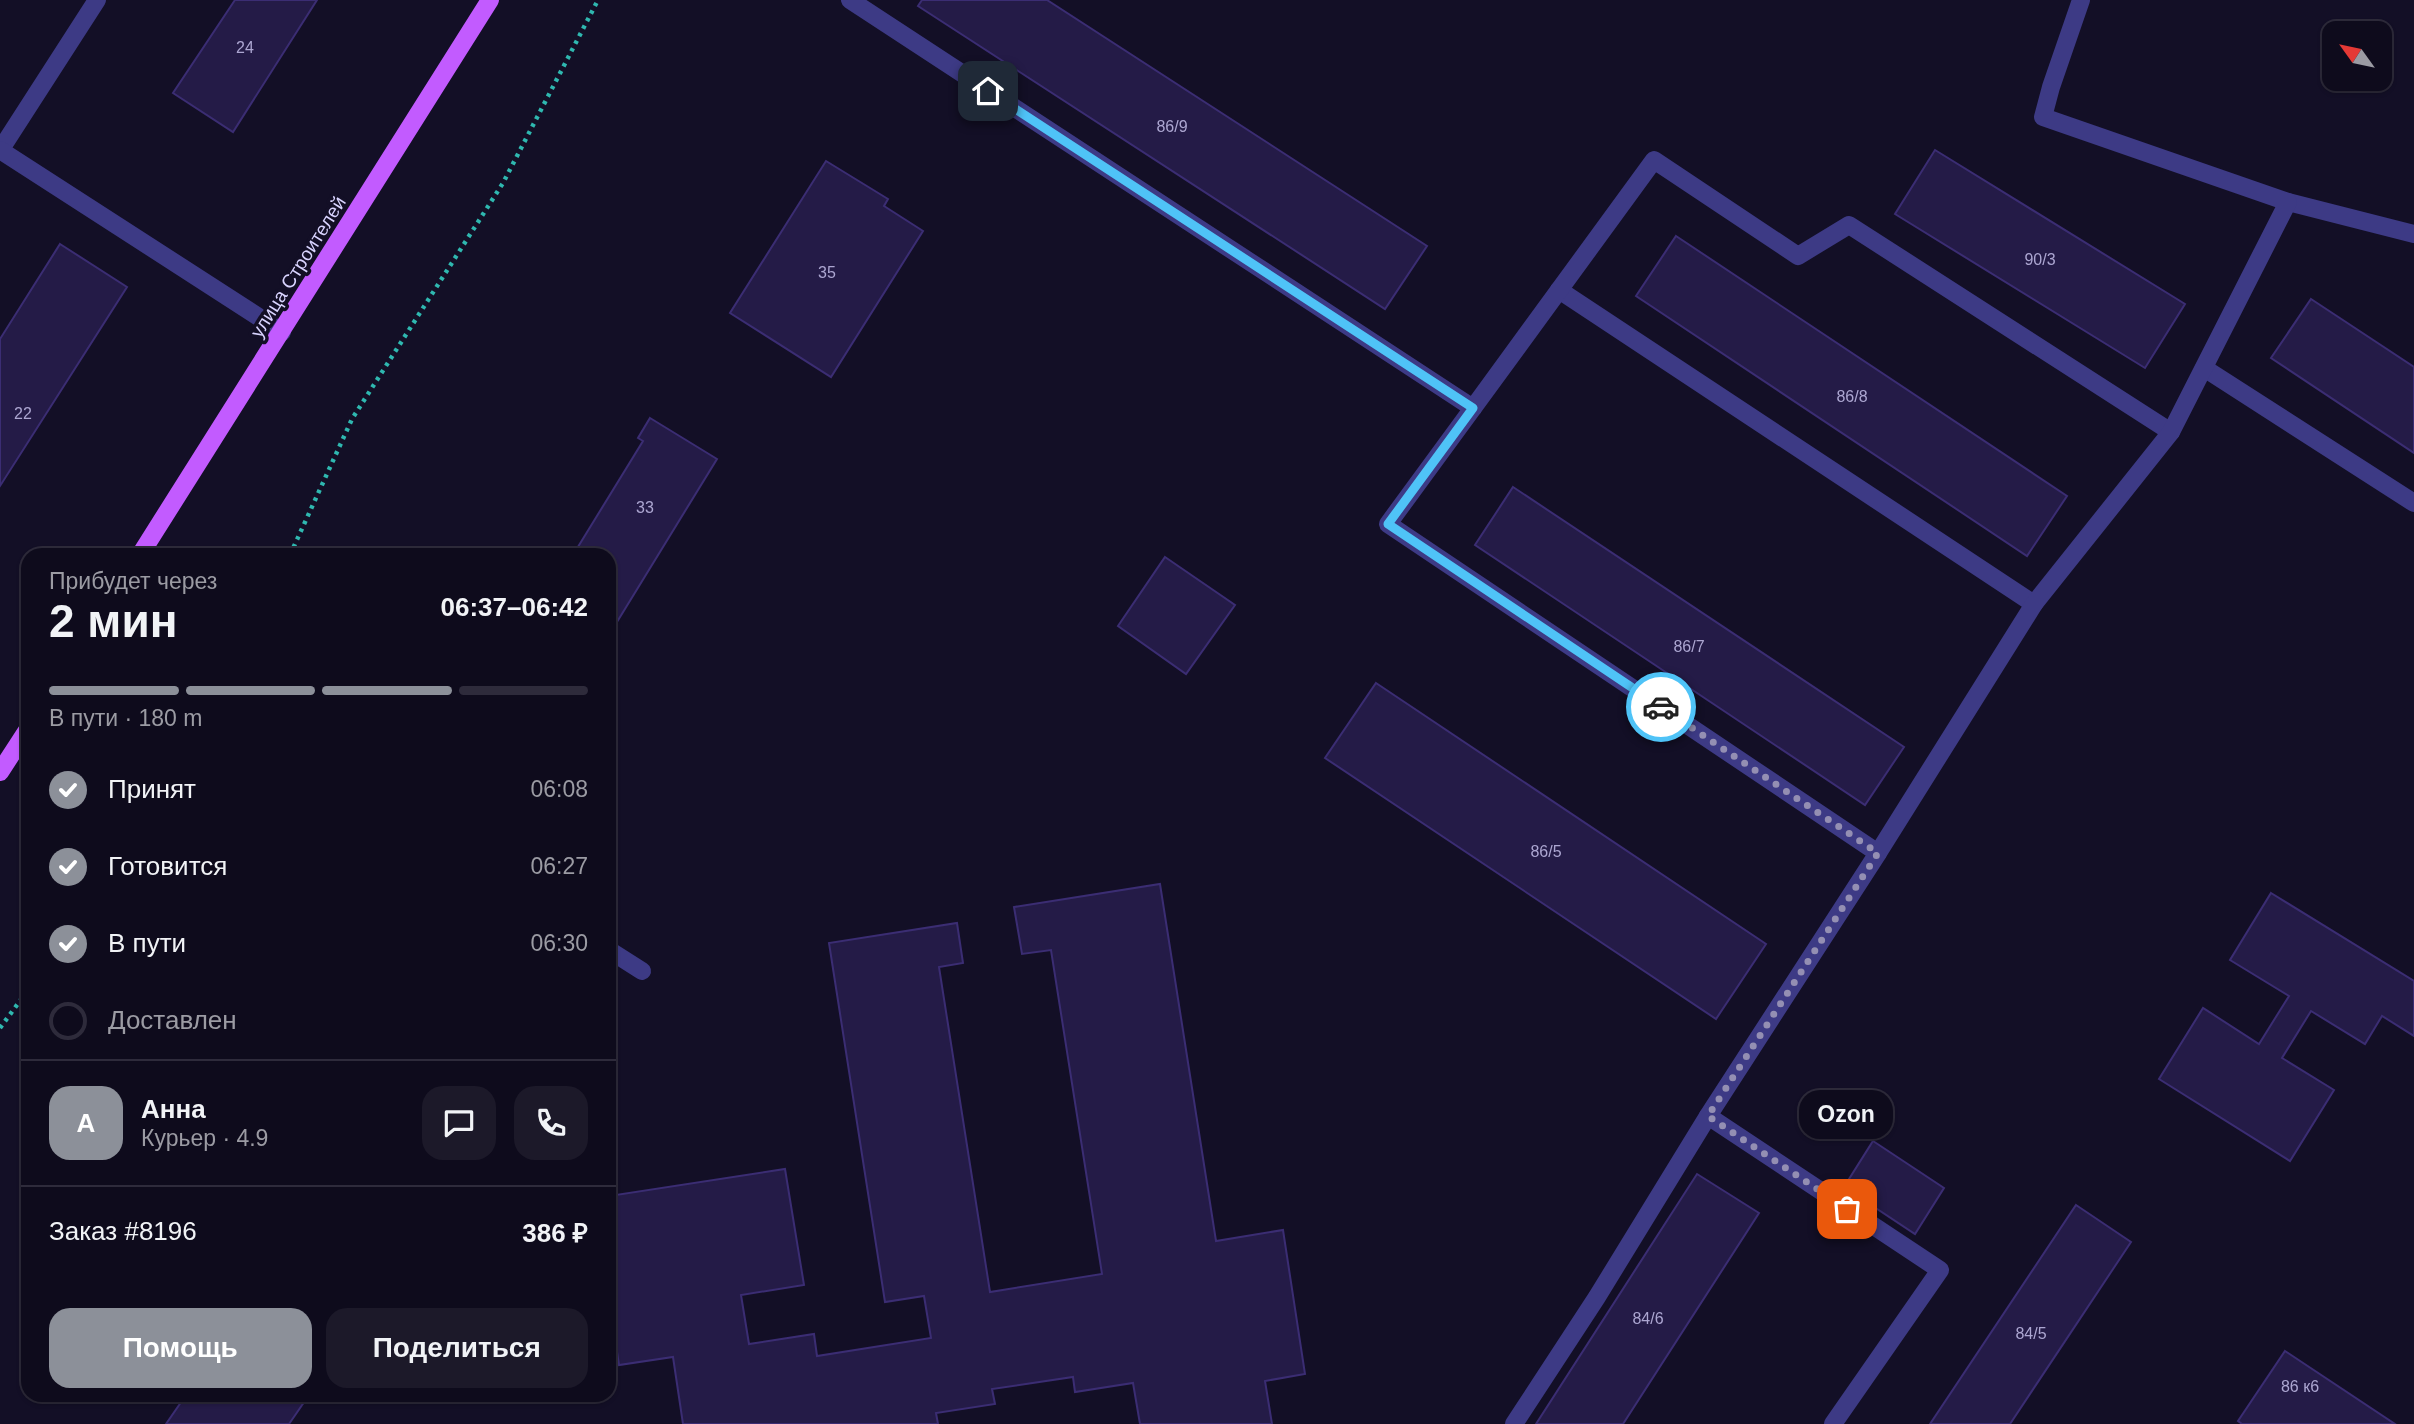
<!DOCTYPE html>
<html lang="ru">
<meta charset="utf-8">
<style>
:root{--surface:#0e0b1c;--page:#1c1929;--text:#f1f3f6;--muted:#9b9ba3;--line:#2e2b3b;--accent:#8c9099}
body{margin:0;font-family:Helvetica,sans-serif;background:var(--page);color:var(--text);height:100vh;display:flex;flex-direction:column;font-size:26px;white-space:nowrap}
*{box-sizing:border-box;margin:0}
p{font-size:23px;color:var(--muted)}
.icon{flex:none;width:38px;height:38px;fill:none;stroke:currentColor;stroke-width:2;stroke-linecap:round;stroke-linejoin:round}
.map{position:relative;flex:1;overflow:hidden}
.sheet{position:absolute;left:21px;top:548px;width:595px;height:854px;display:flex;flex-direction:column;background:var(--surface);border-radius:21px;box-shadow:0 2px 5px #0004,0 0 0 2px var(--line)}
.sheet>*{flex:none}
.needle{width:46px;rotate:303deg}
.buttons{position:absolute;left:2322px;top:21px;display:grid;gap:14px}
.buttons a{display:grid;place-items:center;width:70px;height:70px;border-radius:14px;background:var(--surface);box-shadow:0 2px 5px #0004,0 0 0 2px var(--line);font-size:35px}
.pin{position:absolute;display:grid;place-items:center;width:60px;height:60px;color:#fff;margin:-30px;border-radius:14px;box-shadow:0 4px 10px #0006}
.courier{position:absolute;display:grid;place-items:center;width:70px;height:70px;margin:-35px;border:5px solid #4fc3f7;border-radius:50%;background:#fff;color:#222;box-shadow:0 2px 9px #0007}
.bubble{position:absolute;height:49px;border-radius:21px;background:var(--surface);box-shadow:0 2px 5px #0004,0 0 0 2px var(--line);font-size:23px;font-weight:700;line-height:49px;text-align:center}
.summary em{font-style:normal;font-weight:700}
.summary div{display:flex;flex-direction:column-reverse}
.summary{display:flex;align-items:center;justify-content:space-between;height:119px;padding:0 28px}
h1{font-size:46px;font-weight:700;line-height:52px}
.bar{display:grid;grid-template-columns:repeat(4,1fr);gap:10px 7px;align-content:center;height:84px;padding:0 28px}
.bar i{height:9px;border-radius:5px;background:var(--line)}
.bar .on{background:var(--accent)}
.bar p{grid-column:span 4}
.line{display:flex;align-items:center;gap:18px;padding:0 28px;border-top:2px solid var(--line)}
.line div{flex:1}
.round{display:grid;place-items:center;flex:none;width:74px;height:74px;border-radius:21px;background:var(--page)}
ol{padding:0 28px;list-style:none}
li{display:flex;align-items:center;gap:21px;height:77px}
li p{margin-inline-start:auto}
li .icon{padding:7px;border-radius:50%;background:var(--accent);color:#fff;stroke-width:4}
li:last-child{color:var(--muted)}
li i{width:38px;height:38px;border:4px solid var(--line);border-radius:50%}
.cta{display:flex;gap:14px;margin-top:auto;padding:14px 28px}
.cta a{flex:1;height:80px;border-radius:21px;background:var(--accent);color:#fff;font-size:28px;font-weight:700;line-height:80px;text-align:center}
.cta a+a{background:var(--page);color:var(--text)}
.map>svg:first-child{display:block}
</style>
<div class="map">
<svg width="2414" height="1424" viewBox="0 0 2414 1424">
<rect width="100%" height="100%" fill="#130f26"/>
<g fill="#241b47" stroke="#3b2d73" stroke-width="2">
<path d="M235,0H317L233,132L173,93Z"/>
<path d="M922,0H1047L1427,246L1385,309L918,6Z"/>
<path d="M1935,150L2185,304L2145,368L1895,214Z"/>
<path d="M826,161L888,199L884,206L923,231L831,377L730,313Z"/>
<path d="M1676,236L2067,496L2027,556L1636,296Z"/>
<path d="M60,244L127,287L0,486V339Z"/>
<path d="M2311,299L2414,367V453L2271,358Z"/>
<path d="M650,418L717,459L609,635V555H573L643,441L638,438Z"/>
<path d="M1513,487L1904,747L1865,805L1475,545Z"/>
<path d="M1165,557L1235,605L1186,674L1118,626Z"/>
<path d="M1376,683L1766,944L1716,1019L1325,758Z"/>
<path d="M1160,884L1216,1241L1283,1230L1305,1374L1265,1381L1272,1424H1140L1133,1383L1075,1392L1073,1377L992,1389L995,1404L936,1413L938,1424H683L673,1357L619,1365L609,1299V1196L785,1169L804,1285L741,1295L749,1344L814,1334L817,1356L931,1338L924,1296L885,1302L829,943L957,923L963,963L939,967L990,1292L1102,1274L1051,950L1022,954L1014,907Z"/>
<path d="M2271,893L2414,981V1036L2382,1016L2365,1044L2311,1011L2282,1058L2334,1090L2290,1161L2159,1079L2203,1008L2259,1044L2289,996L2230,960Z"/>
<path d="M1873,1141L1944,1188L1915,1234L1844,1187Z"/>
<path d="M1697,1174L1759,1213L1623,1424H1536Z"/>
<path d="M2076,1205L2131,1242L2010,1424H1930Z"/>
<path d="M2285,1351L2395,1424H2242L2238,1421Z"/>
<path d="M186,1395H309L289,1424H166Z"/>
</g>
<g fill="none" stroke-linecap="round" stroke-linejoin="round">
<g stroke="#2fb8b0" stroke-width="4.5" stroke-dasharray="3.5 5" stroke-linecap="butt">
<path d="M290,555L352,419L503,183L598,0"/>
<path d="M0,1028L28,990"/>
</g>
<g stroke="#3d3a85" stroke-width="18">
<path d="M850,0L1473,408L1388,524L1878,853L1708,1116L1940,1270L1833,1424"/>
<path d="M1,149L97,0"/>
<path d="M0,150L282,332"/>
<path d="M2288,202L2414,234"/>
<path d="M1559,290L2034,604"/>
<path d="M2204,368L2414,503"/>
<path d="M1473,408L1654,160L1798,256L1849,225L2171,432"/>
<path d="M1878,853L2034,604L2171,432L2288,202L2043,117L2051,87L2081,0"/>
<path d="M609,950L642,971"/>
<path d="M1514,1424L1597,1297L1708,1116"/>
</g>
<g stroke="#c25bff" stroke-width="18">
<path d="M140,555L490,0"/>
<path d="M0,772L28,729"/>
</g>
</g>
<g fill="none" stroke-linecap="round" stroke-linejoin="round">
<path stroke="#948fb3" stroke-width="7" stroke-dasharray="0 12.6" d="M1661,707L1878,853L1708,1116L1847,1209"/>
<path stroke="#4fc3f7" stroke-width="9" d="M988,91L1473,408L1388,524L1661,707"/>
</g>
<g text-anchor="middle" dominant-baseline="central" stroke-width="7" stroke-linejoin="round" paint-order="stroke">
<g font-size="16" fill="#aca6d1">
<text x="245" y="47">24</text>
<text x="1172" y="126">86/9</text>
<text x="2040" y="259">90/3</text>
<text x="827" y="272">35</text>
<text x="1852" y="396">86/8</text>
<text x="23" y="413">22</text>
<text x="645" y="507">33</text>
<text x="1689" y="646">86/7</text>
<text x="1546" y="851">86/5</text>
<text x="1648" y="1318">84/6</text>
<text x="2031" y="1333">84/5</text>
<text x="2300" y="1386">86 к6</text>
</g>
<g font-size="19" fill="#d9d4ff" stroke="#130f26">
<text transform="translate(298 267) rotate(-58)">улица Строителей</text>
</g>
</g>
</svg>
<div class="buttons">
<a><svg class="needle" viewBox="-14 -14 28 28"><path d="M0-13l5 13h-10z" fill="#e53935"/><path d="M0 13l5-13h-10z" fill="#9b9ba3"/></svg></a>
</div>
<div class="pin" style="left:1847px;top:1209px;background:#ea580c"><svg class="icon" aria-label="bag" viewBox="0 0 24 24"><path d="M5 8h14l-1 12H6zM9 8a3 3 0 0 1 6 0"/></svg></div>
<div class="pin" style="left:988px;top:91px;background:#1f2937"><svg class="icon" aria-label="home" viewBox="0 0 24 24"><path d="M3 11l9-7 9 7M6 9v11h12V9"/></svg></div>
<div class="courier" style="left:1661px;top:707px"><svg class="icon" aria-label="car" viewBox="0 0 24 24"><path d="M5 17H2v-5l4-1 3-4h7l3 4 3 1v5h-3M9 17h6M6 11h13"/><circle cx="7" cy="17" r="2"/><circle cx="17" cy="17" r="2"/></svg></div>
<div class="bubble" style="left:1799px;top:1090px;width:94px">Ozon</div>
<section class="sheet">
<div class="summary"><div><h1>2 мин</h1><p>Прибудет через</p></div><em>06:37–06:42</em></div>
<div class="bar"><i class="on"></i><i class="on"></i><i class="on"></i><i></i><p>В пути · 180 m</p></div>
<ol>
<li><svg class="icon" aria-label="check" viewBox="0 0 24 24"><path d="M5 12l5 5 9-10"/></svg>Принят<p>06:08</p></li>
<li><svg class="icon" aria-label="check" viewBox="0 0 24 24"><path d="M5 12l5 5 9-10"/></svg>Готовится<p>06:27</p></li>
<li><svg class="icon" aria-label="check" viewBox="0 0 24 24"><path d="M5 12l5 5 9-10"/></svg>В пути<p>06:30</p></li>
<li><i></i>Доставлен</li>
</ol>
<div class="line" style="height:126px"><b class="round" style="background:var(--accent);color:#fff">А</b><div><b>Анна</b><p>Курьер · 4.9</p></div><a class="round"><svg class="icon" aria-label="chat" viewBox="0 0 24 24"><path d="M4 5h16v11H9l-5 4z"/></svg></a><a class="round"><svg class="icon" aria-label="phone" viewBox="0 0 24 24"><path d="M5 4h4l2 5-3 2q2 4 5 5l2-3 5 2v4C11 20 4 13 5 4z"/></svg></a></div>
<div class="line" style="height:91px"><div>Заказ #8196</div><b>386 ₽</b></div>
<div class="cta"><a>Помощь</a><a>Поделиться</a></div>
</section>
</div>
